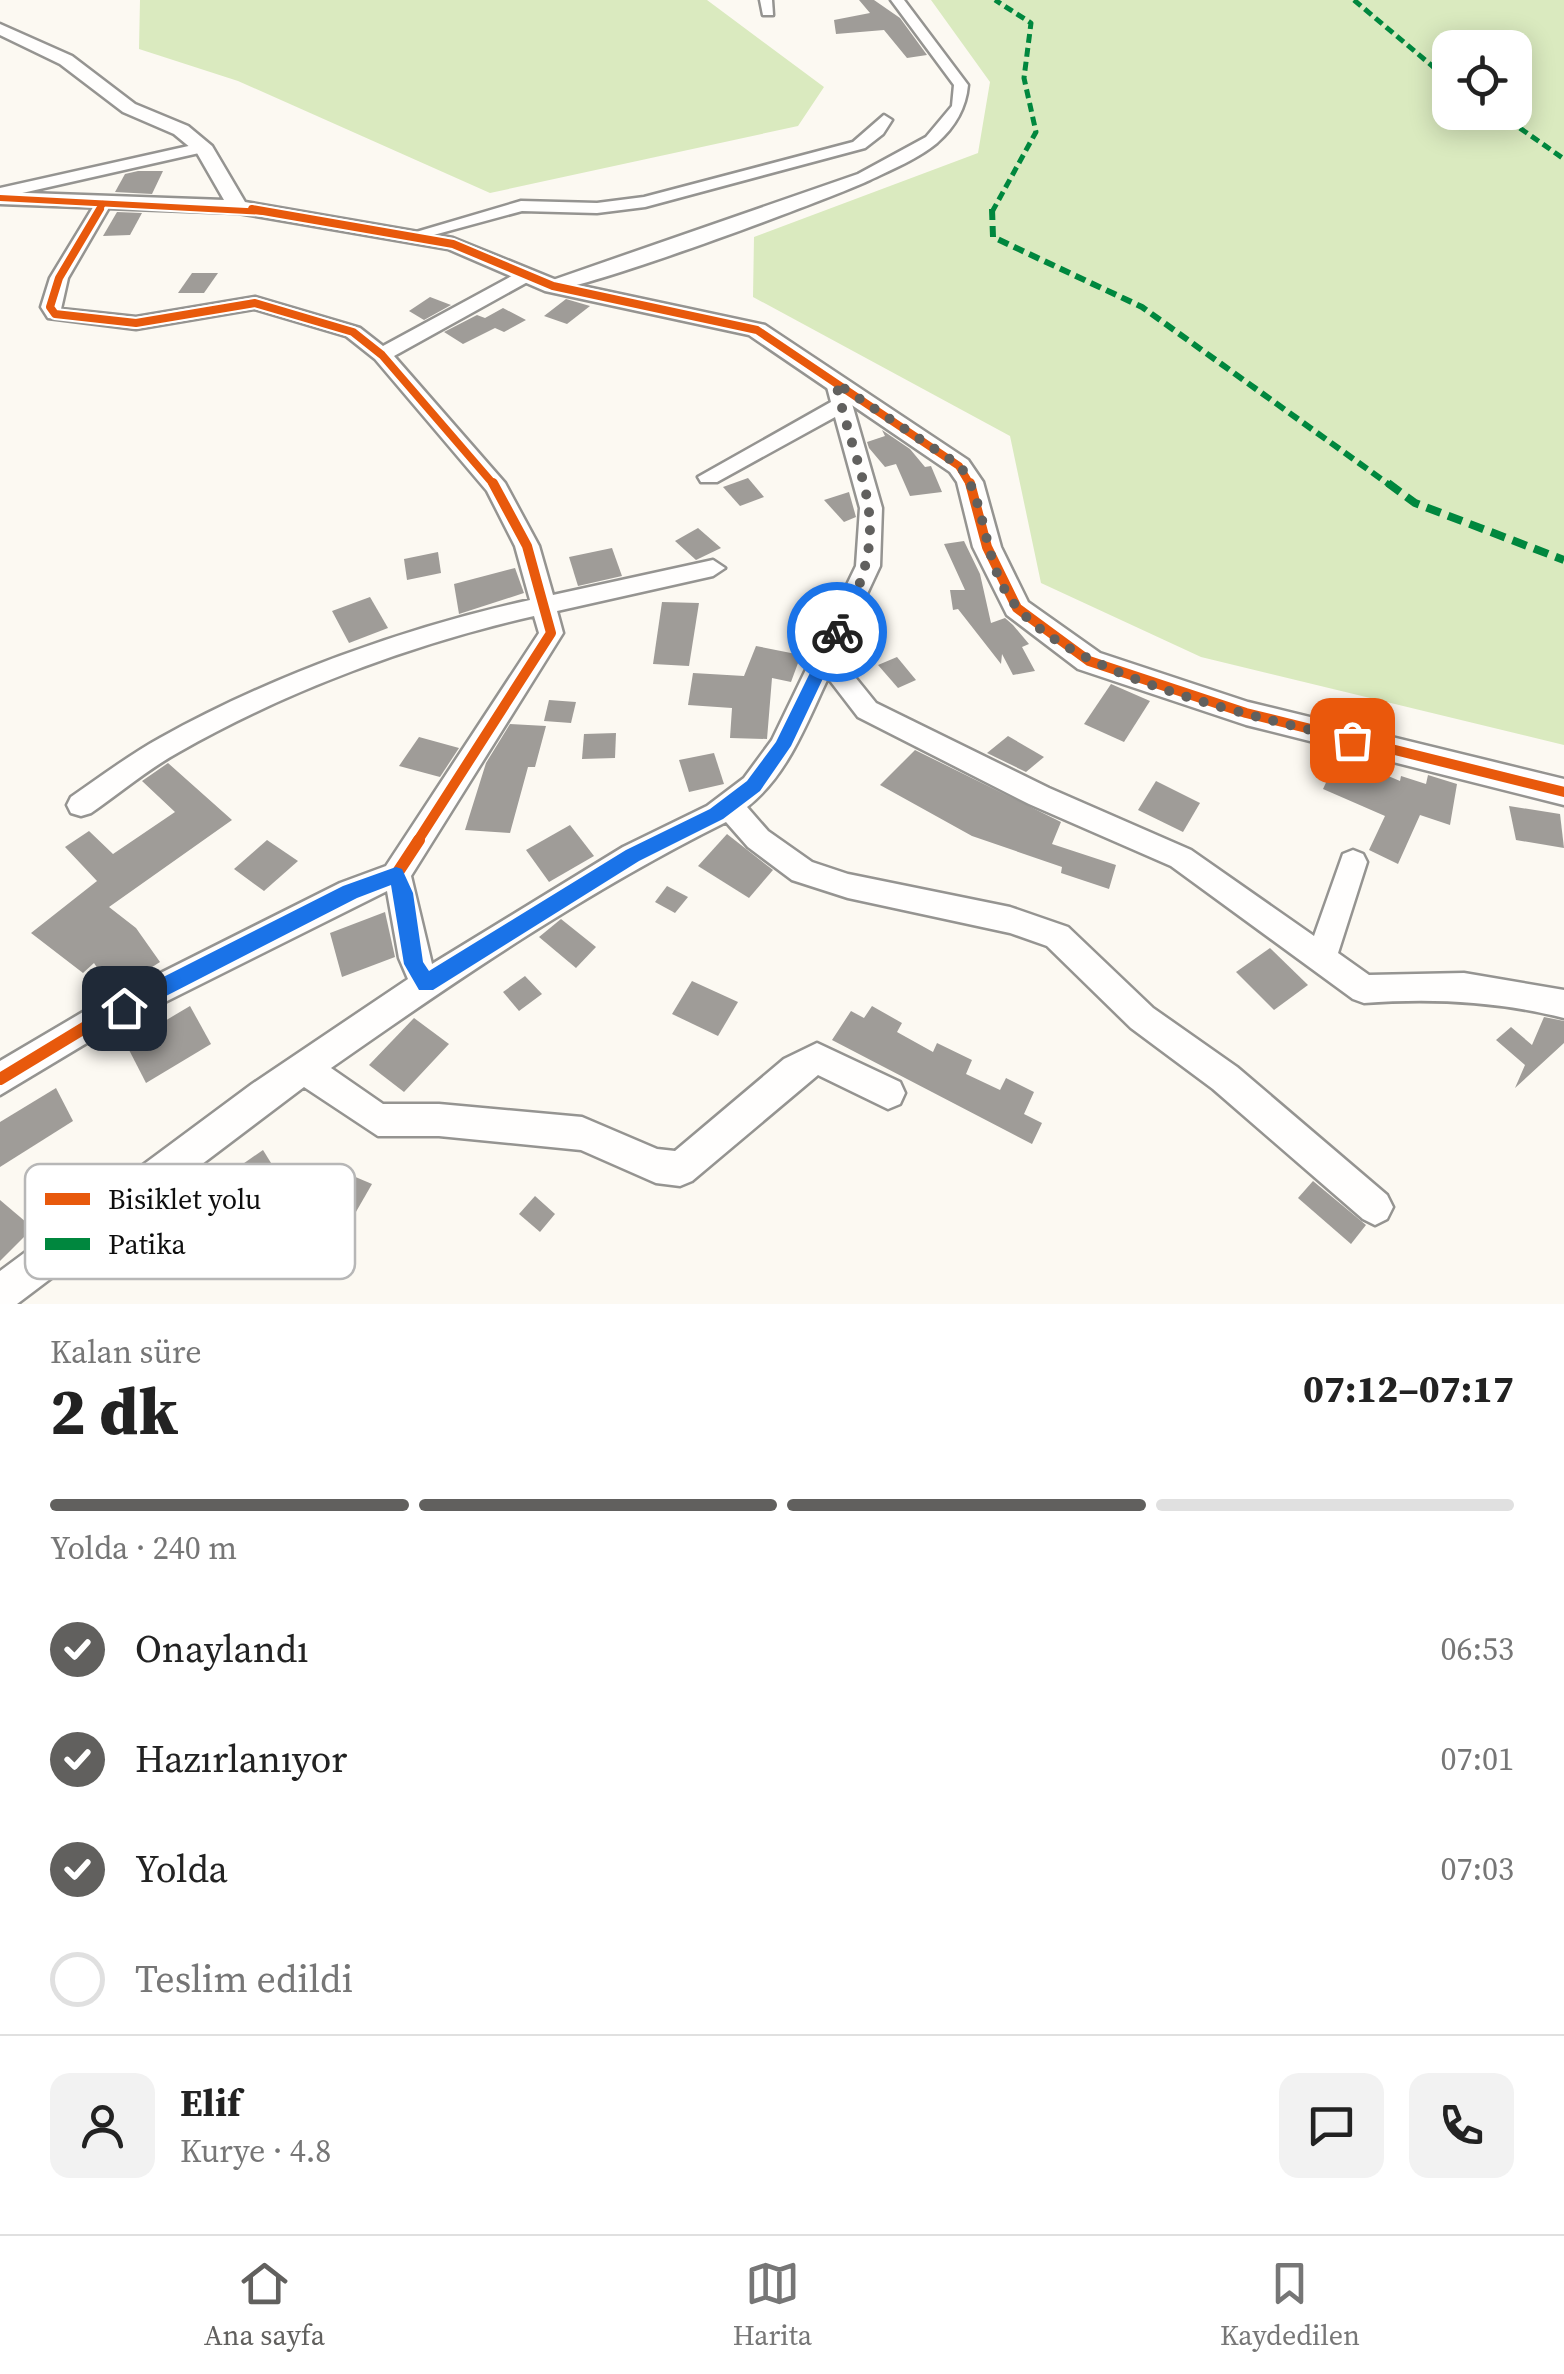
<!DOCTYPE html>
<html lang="tr">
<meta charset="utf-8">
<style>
:root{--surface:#fff;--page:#f2f2f2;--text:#222;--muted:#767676;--line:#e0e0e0;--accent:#61605e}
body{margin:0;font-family:"Source Serif 4",serif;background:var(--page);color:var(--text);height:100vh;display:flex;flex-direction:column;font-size:38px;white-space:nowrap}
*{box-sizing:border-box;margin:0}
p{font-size:32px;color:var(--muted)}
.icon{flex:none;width:55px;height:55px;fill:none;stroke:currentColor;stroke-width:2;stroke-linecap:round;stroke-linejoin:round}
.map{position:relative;height:1304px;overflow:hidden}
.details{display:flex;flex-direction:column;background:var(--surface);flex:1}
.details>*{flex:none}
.fabs{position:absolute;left:1432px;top:30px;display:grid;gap:20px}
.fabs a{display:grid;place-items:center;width:100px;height:100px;border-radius:20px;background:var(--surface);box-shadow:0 5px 25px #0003;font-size:50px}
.pin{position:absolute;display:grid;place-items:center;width:85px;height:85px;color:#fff;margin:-42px;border-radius:20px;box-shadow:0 5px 15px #0006}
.courier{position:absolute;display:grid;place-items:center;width:100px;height:100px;margin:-50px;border:8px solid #1a73e8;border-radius:50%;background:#fff;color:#222;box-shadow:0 2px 12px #0007}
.summary em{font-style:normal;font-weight:800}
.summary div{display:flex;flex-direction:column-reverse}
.summary{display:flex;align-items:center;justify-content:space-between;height:170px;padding:0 50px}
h1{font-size:65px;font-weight:800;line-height:75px}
.bar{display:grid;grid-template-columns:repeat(4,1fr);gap:15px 10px;align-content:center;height:120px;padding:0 50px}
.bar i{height:12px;border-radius:8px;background:var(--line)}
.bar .on{background:var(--accent)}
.bar p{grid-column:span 4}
.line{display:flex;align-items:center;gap:25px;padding:0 50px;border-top:2px solid var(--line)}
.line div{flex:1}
.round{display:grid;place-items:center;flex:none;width:105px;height:105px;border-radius:20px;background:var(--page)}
ol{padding:0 50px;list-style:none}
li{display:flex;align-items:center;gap:30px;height:110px}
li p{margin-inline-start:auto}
li .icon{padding:10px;border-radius:50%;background:var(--accent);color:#fff;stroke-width:4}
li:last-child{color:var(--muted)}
li i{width:55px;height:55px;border:5px solid var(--line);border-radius:50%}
.tabs{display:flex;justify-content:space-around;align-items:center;height:140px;border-top:2px solid var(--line);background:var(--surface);font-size:28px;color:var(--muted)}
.tabs a{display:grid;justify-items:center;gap:5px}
.tabs .on{color:var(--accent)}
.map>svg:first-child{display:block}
</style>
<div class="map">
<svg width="1564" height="1304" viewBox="0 0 1564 1304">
<rect width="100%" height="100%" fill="#fcf9f2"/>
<g fill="#daeabf" fill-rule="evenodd">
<path d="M140,0H707L824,87L798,126L490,193L238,81L139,49Z"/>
<path d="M931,0H1564V745L1201,657L1041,583L1010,436L753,297L754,237L978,153L990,82ZM1450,48H1515V112H1450Z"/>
</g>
<g fill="#9f9c98">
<path d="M859,0H874L900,18L927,55L907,58L884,30L836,34L834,20L870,13Z"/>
<path d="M138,171H163L152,194L115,192L125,174Z"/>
<path d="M117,212L142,213L130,235L103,236Z"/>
<path d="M192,273H218L204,293H178Z"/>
<path d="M430,297L451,305L424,320L409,311Z"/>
<path d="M566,299L590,306L567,324L544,316Z"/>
<path d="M503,308L526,320L504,332L495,328L463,344L444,332L477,315L485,318Z"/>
<path d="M882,430L910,449L925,467L931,466L942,492L910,496L896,464L885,467L869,448L867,442L885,436Z"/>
<path d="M748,478L764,497L740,506L723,487Z"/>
<path d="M849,492L856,517L844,522L824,500Z"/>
<path d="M698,528L721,548L696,560L675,541Z"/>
<path d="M964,541L980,574L991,623L1005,618L1013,625L1029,644L1022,647L1035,671L1013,675L1002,654L1001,664L958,609L953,610L950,590H965L944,544Z"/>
<path d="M612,548L622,576L578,586L569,557Z"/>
<path d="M438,552L441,573L407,580L404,559Z"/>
<path d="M515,568L524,593L459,614L454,584Z"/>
<path d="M370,597L388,628L349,643L332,611Z"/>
<path d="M662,602L699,603L689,666L653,664Z"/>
<path d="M756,646L801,655L791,682L772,678L767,739L730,738L732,708L688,705L693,673L744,676Z"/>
<path d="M897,657L916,680L898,688L878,665Z"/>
<path d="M1111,684L1150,701L1124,742L1084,724Z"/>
<path d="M549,700L576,702L571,723L544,721Z"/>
<path d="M510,724L546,726L535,767H528L510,833L465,830L486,763Z"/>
<path d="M616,733L615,758L582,759L584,734Z"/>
<path d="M1008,736L1044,757L1026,772L987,753Z"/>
<path d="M419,737L459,748L440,777L399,766Z"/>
<path d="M915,750L1061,822L1052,844L1116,865L1109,889L1061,873L1062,867L972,836L880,785Z"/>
<path d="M714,753L724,784L689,792L679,760Z"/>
<path d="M1339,755L1400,781L1401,776L1426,784L1428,775L1457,784L1450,825L1420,815L1398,864L1369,850L1385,816L1323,789Z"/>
<path d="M168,763L232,820L109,907L136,928L160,962L113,992L94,963L83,973L31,933L97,881L65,847L89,831L113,854L175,812L142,781Z"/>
<path d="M1156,781L1200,803L1183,832L1138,810Z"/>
<path d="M1509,806L1560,814L1564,848L1516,840Z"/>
<path d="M570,825L594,856L549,882L526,850Z"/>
<path d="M727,834L773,870L749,898L698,866Z"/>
<path d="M267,840L298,861L264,891L234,869Z"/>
<path d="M667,886L688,897L675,913L655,902Z"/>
<path d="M385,912L395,957L342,977L330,933Z"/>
<path d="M561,919L596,947L576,968L539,937Z"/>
<path d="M1270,948L1308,985L1274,1010L1236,972Z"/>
<path d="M525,976L542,994L519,1011L503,992Z"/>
<path d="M692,981L738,1002L718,1036L672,1014Z"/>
<path d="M190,1006L211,1044L146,1083L126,1044Z"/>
<path d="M872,1006L902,1023L897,1032L933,1052L937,1043L972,1060L966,1074L1000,1090L1006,1078L1034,1092L1024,1114L1042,1123L1032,1144L832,1040L851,1011L864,1018Z"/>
<path d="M1544,1017L1564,1021V1043L1515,1088L1525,1065L1496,1040L1511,1027L1532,1045Z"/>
<path d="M414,1018L449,1044L404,1092L369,1065Z"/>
<path d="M56,1088L73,1121L0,1167V1122Z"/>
<path d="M263,1150L276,1171L239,1196L227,1175Z"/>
<path d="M332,1167L372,1184L345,1231L304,1213Z"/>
<path d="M1313,1181L1366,1225L1351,1244L1298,1198Z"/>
<path d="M535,1196L555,1214L540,1232L519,1214Z"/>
<path d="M0,1200L33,1228L0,1261Z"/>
</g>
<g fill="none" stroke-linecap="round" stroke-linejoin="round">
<g stroke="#959491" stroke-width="5">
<g id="minor">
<path d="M760,0H772L773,15H763Z"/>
<path d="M891,0H904L968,85C966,108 955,127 937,143C919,158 891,170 870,180C832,198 573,295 547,290V282L858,174L926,137L952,106L954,85Z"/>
<path d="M884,115L892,120L883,134L865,148L645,207L597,213L522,211L415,240L406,235L521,201L597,203L644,197L853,142Z"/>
<path d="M202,143L210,148L208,151L0,198V188Z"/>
<path d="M103,199L111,204L68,278L61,309L136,317L255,297L360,328L383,346L521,271H533V279L394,356L505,483L539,546L553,595L713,560L725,568L713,576L557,611L563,633L411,876L432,964L623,847L707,806L744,778L772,740L856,566L860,508L835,417L717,482H701L698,477L831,402L826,383L836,377L846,383L882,508L880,566L838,656L876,703L1049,788L1191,850L1314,936L1343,854L1353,850L1363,854L1367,862L1338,953L1369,975L1464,973L1564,990V1018C1497,1001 1432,998 1364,1003L1353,999L1171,866L1029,804L858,717L828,678C806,724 788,775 747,807L768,831L812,862L848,874L1010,907L1068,927L1153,1008L1237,1067L1387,1195L1393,1207L1387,1219L1375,1225L1363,1219L1213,1089L1131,1028L1047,946L1010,933L848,898L792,880L748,847L726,822C587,891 458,979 331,1068L383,1104H439L582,1117L657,1149L675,1151L784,1059L817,1043L900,1082L905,1093L900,1104L888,1109L818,1075L692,1181L680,1186L656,1183L581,1150L439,1136H378L304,1087L17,1304H0V1271L252,1084L408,979L399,958L387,891L105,1032L0,1095V1061L83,1012L340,883L386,866L539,633L534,616C414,643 286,691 179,752C148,769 120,793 91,813L81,816L71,813L67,805L71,797C100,777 129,755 160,738C271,676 406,627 530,600L515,546L487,491L375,359L346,336L254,309L136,329L48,318L41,307L50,278L95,204Z"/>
</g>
</g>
<g stroke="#959491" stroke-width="5">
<path id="tertiary" d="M0,24L72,56L135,104L188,126L212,146L245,202L453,238L559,281L765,325L968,460L983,482L1001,547L1028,602L1100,653L1248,702L1564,779V805L1246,725L1078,669L1007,615L973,547L957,482L950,472L749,335L545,291L448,249L238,213L0,204V192L224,200L197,153L174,134L123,112L60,64L0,35Z"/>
</g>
<use href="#minor" fill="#fffefd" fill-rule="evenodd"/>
<use href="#tertiary" fill="#fffefd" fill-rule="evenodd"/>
<g stroke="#00873e" stroke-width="5" stroke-dasharray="9 5" stroke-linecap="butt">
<path d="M1354,0L1450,81"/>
<path d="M1497,112L1564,159"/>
<path d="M992,212L1036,132L1024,78L1031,23L995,0"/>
</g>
<path stroke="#00873e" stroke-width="6" stroke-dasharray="11 6" stroke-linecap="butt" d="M992,209L993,237L1142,307L1391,486"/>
<path stroke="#00873e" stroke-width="8" stroke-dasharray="15 8" stroke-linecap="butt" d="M1388,483L1415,503L1564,560"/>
<g stroke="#fff" stroke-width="10">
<g id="cycleway-far3">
<path d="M0,198L267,212"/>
<path d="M98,212L103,204"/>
</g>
</g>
<g stroke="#fff" stroke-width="12">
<g id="cycleway-far2">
<path d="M100,209L59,278L50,307L55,314L136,323L255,303L353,332L382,355L495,486"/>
<path d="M252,209L453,244L553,286L757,330L959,466L971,486"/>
</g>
</g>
<g stroke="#fff" stroke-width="16">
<g id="cycleway-far1">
<path d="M970,483L987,547L1017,608L1089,661L1246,713L1564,792"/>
<path d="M417,842L551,633L527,546L493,483"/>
</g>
</g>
<g stroke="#fff" stroke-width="19">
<path id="cycleway" d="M0,1079L94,1022L350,892L396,875L419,840"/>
</g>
<use href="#cycleway-far3" stroke="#e8590c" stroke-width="6"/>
<use href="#cycleway-far2" stroke="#e8590c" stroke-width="8"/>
<use href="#cycleway-far1" stroke="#e8590c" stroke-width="10"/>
<use href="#cycleway" stroke="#e8590c" stroke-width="12"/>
</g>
<path fill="#1a73e8" d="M832,628L845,632L791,746L760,791L723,819L639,861L433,990H419L404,964L391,885L357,898L131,1014H116V1001L343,886L396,867L402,869L413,893L423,962L429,971L626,850L710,809L747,781L776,742Z"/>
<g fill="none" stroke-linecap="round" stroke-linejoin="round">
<path stroke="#61605e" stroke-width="10" stroke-dasharray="0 18" d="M837,632C898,523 860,491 836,383L960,466C989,507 982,566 1016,606C1078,680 1259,717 1352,740"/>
</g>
<rect x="25" y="1164" width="330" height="115" rx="15" fill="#fff" stroke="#b7b7b7" stroke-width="2.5"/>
<rect x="45" y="1193" width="45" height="12" fill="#e8590c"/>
<rect x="45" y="1238" width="45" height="12" fill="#00873e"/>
<g font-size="28" fill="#0e0e0e">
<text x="108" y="1209">Bisiklet yolu</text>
<text x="108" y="1254">Patika</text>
</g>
</svg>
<div class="fabs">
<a><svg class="icon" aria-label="locate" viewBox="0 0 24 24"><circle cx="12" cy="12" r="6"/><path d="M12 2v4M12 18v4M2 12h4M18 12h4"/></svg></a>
</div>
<div class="pin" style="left:1352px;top:740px;background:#ea580c"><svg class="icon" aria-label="bag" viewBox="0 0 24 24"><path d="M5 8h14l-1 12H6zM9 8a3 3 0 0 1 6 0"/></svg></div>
<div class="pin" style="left:124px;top:1008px;background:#1f2937"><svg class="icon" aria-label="home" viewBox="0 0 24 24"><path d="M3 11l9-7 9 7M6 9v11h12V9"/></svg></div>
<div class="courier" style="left:837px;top:632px"><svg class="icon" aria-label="bike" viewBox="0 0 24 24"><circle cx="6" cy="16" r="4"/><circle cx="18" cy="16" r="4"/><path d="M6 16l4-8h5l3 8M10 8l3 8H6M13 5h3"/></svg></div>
</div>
<section class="details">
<div class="summary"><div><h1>2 dk</h1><p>Kalan süre</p></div><em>07:12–07:17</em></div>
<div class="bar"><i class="on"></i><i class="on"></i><i class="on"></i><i></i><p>Yolda · 240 m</p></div>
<ol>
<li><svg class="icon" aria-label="check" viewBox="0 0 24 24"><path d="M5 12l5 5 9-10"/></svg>Onaylandı<p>06:53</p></li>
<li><svg class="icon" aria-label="check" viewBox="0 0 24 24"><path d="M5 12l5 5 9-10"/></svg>Hazırlanıyor<p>07:01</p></li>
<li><svg class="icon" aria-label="check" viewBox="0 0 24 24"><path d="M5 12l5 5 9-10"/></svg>Yolda<p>07:03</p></li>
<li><i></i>Teslim edildi</li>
</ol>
<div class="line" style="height:180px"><a class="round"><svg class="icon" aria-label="person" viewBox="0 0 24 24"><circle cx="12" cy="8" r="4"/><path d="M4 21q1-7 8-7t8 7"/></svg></a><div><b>Elif</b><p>Kurye · 4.8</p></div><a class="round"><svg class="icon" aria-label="chat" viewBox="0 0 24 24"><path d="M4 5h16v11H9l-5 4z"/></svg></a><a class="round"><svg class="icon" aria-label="phone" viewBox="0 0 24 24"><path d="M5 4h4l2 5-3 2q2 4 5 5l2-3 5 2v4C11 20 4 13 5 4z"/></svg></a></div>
</section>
<nav class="tabs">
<a class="on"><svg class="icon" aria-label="home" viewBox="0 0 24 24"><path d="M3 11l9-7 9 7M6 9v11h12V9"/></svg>Ana sayfa</a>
<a><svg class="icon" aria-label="map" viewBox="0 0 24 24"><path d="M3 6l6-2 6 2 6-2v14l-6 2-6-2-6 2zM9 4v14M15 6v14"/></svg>Harita</a>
<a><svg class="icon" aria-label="saved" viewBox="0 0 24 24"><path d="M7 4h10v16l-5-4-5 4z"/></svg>Kaydedilen</a>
</nav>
